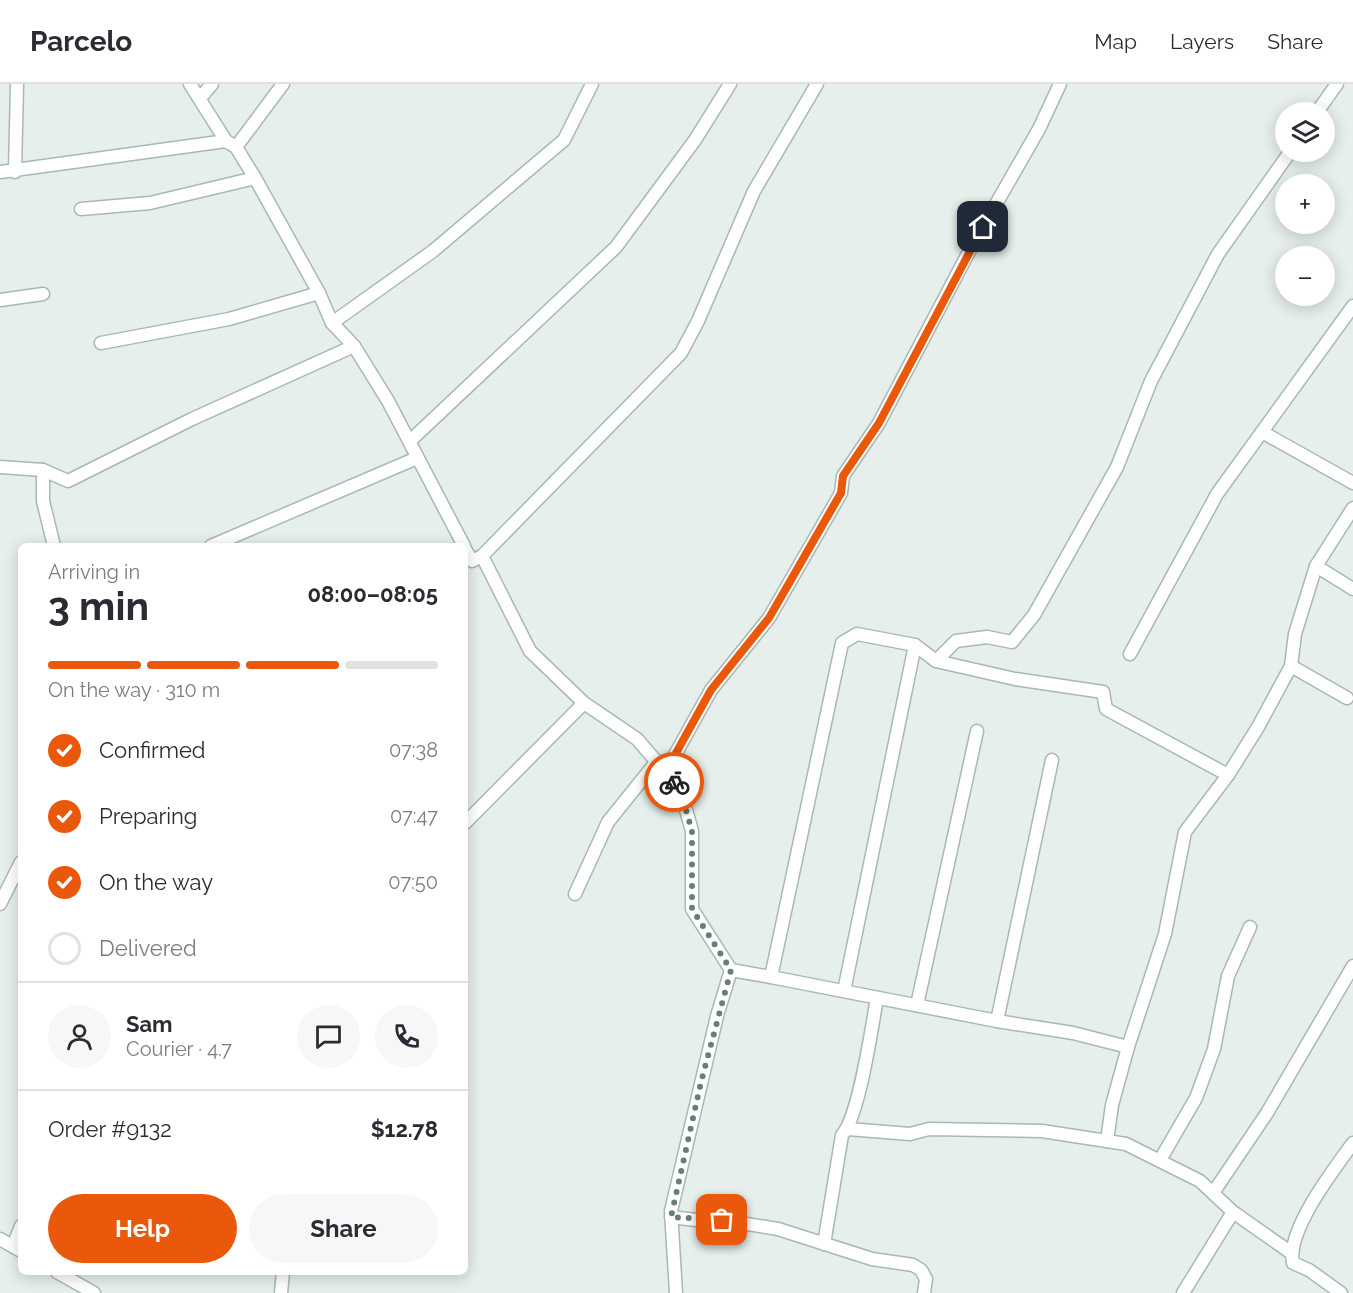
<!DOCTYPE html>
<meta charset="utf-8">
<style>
:root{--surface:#fff;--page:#f7f7f7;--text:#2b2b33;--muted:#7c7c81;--line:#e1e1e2;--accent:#ea580c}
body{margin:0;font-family:Raleway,sans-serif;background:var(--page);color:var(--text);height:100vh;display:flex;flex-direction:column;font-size:22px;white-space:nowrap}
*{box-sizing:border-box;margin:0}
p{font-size:20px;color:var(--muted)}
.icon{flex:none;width:33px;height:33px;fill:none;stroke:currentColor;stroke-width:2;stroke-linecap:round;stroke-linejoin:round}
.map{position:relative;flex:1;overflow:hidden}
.panel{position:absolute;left:18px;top:459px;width:450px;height:732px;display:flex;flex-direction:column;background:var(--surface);border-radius:9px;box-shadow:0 3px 15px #0003}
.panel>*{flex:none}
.buttons{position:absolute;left:1275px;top:18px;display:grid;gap:12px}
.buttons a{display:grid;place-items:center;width:60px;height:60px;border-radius:50%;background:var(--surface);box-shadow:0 3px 15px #0003;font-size:30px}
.pin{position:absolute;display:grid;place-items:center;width:51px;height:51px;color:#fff;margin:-26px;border-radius:12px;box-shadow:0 3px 9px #0006}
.courier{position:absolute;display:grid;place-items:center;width:60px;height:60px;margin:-30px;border:4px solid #ea580c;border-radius:50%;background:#fff;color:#222;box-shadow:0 2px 8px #0007}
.headline em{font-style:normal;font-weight:700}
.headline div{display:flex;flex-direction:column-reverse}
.headline{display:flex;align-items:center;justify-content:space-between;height:102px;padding:0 30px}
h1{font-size:39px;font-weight:700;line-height:45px}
.bar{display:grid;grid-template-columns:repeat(4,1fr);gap:9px 6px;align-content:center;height:72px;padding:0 30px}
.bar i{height:8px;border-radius:4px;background:var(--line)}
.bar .on{background:var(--accent)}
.bar p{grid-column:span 4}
.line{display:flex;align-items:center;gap:15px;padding:0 30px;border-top:2px solid var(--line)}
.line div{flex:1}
.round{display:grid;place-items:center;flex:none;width:63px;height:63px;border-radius:32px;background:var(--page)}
ol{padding:0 30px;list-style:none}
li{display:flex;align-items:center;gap:18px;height:66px}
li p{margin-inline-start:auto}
li .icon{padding:6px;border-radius:50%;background:var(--accent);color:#fff;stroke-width:4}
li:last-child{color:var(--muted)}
li i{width:33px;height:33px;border:3px solid var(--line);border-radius:50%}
.primary-button{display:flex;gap:12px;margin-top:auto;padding:12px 30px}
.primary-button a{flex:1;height:69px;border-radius:36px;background:var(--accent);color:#fff;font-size:24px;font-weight:700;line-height:69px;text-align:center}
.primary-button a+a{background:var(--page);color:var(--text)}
header{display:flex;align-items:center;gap:36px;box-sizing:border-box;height:84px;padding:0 30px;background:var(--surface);border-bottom:2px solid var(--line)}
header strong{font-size:28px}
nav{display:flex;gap:33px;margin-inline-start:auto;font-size:21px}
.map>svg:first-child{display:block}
</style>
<header>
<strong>Parcelo</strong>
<nav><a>Map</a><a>Layers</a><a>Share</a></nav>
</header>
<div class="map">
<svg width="1353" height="1209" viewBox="0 0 1353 1209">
<rect width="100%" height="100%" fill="#e6efeb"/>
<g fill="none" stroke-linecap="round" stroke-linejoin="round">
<g stroke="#a8b8b2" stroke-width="15">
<g id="minor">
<path d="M190,0L226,57L236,63L255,94L319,209L332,239L354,262L388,317L464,462"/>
<path d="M200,14L212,0"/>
<path d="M1317,28L1337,0"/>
<path d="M236,63L283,0"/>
<path d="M0,88L226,57"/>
<path d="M15,88L17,0"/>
<path d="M81,125L150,119L255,94"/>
<path d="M0,216L43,210"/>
<path d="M332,239L433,167L564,56L592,0"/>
<path d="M101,259L229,235L319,209"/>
<path d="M1262,348L1353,399"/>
<path d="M410,357L616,163L695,56L730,0"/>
<path d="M0,383L43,386L68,397L192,335L354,262"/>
<path d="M43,386V417L54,462"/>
<path d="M211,462L417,374"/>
<path d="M465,465L472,477L482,472L530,567L584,619L637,655L680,705L692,747V825L731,886L771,893L842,559L857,550L915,561L936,577L1015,595L1103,608L1106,625L1228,691"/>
<path d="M482,472L681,269L698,237L754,107L817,0"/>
<path d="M1316,482L1353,505"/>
<path d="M1130,570L1217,410L1353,222"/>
<path d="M936,577L956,557L987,553L1012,558L1034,531L1117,383L1151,297L1218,170L1290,68"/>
<path d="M1291,582L1347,614"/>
<path d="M666,687L711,606L769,534L841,409L843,392L879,339L972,162L1039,45L1060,0"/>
<path d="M465,739L584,619"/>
<path d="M575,810L608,738L657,677"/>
<path d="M0,820L21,778"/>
<path d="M771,893L997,937L1073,949L1128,963"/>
<path d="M844,907L915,561"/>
<path d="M917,921L977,647"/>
<path d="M997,937L1052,676"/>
<path d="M848,1045L910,1050L929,1045L1042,1047L1126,1060L1200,1097L1233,1128L1290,1168"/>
<path d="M1107,1057L1112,1021L1128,963L1165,850L1185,748L1228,691L1258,643L1291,582L1295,550L1316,482L1353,424"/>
<path d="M1160,1076L1196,1014L1214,965L1228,892L1250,843"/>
<path d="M1213,1109L1267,1029L1353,882"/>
<path d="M671,1133L696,1136L704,1133L778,1145L872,1175L913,1181L921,1186L926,1195L924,1209"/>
<path d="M0,1155L21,1167"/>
<path d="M824,1160L842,1051C859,1033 872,942 877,914"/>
<path d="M13,1162L21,1142"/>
<path d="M57,1188L94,1209"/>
<path d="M281,1209L283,1188"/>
<path d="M676,1209L671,1127L717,932L731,886"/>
<path d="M1183,1209L1233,1128"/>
<path d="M1341,1209L1309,1186L1293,1179C1286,1147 1334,1085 1353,1059"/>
</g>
</g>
<use href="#minor" stroke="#fff" stroke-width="12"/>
</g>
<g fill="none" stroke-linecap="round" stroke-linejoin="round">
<path stroke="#687f78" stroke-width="6" stroke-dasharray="0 10.8" d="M674,698L680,705L692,747V825L731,886L701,998L671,1133C689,1135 705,1133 722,1136"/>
<path stroke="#ea580c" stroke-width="8" d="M674,698L666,687L711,606L769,534L841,409L843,392L879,339L983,143"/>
</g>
</svg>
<div class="buttons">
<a><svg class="icon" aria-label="layers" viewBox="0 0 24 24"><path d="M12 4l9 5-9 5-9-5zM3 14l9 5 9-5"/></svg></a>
<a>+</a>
<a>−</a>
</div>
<div class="pin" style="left:722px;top:1136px;background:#ea580c"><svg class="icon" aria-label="bag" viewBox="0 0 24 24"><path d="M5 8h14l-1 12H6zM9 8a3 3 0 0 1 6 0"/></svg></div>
<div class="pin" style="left:983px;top:143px;background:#1f2937"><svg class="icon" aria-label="home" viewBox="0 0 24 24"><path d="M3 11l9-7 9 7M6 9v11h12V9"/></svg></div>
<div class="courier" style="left:674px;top:698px"><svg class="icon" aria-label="bike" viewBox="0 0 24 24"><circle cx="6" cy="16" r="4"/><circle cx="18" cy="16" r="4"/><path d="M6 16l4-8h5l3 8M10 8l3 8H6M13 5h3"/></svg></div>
<section class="panel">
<div class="headline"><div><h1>3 min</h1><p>Arriving in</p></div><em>08:00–08:05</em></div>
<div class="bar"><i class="on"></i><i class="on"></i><i class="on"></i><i></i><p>On the way · 310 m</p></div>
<ol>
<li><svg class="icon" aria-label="check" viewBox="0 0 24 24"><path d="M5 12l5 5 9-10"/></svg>Confirmed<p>07:38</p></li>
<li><svg class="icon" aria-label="check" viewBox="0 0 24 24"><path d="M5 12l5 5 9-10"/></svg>Preparing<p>07:47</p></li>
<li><svg class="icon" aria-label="check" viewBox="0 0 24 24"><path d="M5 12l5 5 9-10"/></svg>On the way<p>07:50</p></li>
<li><i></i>Delivered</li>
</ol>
<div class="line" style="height:108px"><a class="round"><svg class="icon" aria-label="person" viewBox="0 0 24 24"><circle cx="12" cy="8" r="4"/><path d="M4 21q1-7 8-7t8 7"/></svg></a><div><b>Sam</b><p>Courier · 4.7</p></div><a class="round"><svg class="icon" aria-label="chat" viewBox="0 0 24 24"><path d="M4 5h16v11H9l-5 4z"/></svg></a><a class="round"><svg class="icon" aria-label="phone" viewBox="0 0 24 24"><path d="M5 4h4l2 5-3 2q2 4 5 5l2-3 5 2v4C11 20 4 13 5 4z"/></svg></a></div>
<div class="line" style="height:78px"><div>Order #9132</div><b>$12.78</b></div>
<div class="primary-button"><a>Help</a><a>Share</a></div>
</section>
</div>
